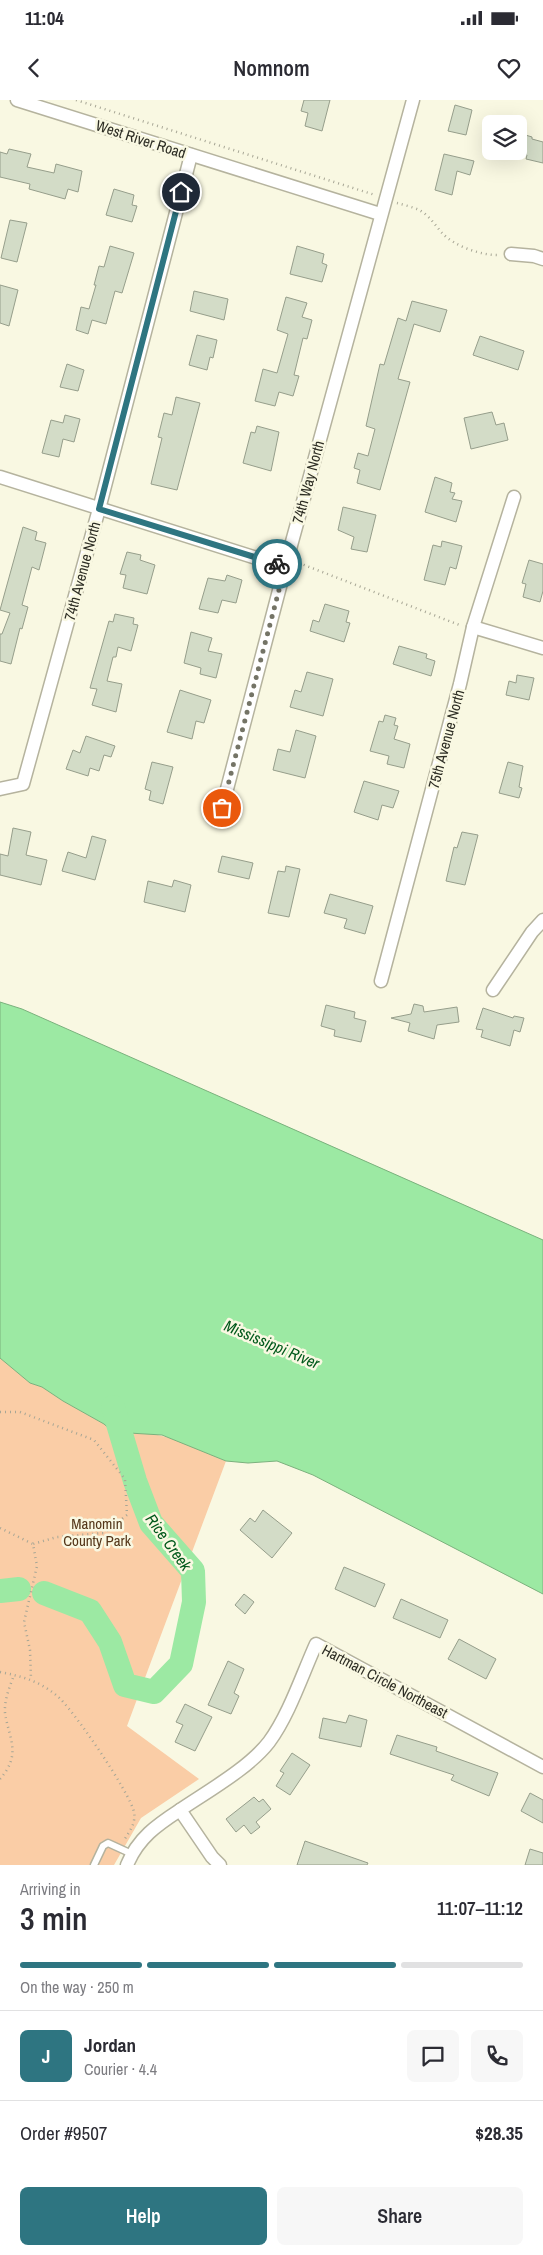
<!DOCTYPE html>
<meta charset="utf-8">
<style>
:root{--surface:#fff;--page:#f7f7f7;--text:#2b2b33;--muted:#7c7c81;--line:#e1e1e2;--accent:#2e7581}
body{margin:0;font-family:"Archivo Narrow",sans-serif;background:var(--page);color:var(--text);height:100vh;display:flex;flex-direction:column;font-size:19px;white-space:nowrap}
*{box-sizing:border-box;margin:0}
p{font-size:16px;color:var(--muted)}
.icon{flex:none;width:28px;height:28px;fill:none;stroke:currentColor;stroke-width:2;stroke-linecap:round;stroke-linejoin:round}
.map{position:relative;height:1765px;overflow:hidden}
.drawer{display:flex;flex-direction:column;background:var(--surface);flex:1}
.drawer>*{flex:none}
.controls{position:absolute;left:482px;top:15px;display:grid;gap:10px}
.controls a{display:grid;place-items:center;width:45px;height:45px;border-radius:8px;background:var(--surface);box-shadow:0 5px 20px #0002;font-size:25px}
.pin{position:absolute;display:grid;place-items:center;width:42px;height:42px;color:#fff;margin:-21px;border:2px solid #fff;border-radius:50%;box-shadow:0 1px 5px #0007}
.courier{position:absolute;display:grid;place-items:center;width:50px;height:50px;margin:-25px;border:4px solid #2e7581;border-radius:50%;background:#fff;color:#222;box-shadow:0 1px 6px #0007}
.headline em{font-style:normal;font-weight:600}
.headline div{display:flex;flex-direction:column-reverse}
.headline{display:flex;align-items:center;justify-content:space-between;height:85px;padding:0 20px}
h1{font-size:32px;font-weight:600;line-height:38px}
.bar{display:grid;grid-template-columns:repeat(4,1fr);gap:8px 5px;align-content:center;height:60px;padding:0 20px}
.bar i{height:6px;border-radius:4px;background:var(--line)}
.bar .selected{background:var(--accent)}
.bar p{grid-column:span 4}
.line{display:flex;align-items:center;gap:12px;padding:0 20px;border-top:1px solid var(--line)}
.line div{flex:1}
.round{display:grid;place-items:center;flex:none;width:52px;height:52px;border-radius:8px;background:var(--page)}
.primary-button{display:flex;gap:10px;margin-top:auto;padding:10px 20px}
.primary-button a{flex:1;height:58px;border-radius:8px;background:var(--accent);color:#fff;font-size:20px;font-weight:600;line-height:58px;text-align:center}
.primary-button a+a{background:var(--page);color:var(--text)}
.status{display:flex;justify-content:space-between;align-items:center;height:35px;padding:0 25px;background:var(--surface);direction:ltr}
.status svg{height:14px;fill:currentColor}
header{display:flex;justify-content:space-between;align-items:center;height:65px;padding:0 20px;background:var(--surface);font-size:22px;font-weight:600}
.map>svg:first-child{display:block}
</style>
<div class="status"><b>11:04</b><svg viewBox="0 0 49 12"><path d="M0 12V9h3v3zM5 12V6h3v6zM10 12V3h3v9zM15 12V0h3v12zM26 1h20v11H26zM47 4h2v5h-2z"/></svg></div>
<header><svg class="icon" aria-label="back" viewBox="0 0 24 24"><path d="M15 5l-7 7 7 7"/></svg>Nomnom<svg class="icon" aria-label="heart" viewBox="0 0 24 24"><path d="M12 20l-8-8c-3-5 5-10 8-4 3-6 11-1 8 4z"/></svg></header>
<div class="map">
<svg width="543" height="1765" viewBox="0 0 543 1765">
<rect width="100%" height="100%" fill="#f9f8e2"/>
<path fill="#facda6" d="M0,1258L30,1283L42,1287L63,1301L104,1324L120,1337C150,1323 197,1349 226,1361L127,1626L199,1679L141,1718L114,1765H0Z"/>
<path fill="#9ce9a3" stroke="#7bb17d" d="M0,902L22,909L543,1140V1494L313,1375L277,1361L248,1363L226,1361L162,1335L129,1333L120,1338L104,1324L63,1301L42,1287L30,1283L0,1258Z"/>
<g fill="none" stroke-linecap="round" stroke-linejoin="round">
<g stroke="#9ce9a3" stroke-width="24">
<path d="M0,1491L19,1489"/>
<path d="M44,1493L90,1511L110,1542L125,1585L154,1592L181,1564L194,1502L193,1471L151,1423L135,1381L113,1307"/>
</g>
</g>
<g fill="#d3dcc7" stroke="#969e8b">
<path d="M304,0H330L322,31L305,26L308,13L301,11Z"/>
<path d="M455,5L472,10L466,35L448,31Z"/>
<path d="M519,33L532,37V39L543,42V63L526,59L527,55L519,52Z"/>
<path d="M9,49L31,54L27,67L54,73L56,64L82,71L78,92L68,89L65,99L29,89L30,84L0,77V52L7,54Z"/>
<path d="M444,54L474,61L470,75L457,71L452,95L435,90Z"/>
<path d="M114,89L134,95L132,105L137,106L132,122L106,115Z"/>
<path d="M10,120L27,123L17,162L1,158Z"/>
<path d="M110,146L134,153L122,193L115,191L106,224L92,220L88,234L76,230L81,207L89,209L96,185H94L99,166L104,167Z"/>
<path d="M297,146L324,154L322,163L327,165L322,182L290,174Z"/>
<path d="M0,185L18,190L9,226L0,223Z"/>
<path d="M194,191L228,199L224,220L190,211Z"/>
<path d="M286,197L307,203L302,217L312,220L307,239L303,238L294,275L299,276L293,296L279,292L275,306L255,301L263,269L277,273L288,234L277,230Z"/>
<path d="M412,201L447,210L440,232L414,224L398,279L410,282L380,390L357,383L360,370L354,368L358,353L368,356L375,329L366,326L380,264L384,265L398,218L406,221Z"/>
<path d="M197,235L217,240L213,258L210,257L207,270L189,265Z"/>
<path d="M480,236L524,251L518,270L473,255Z"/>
<path d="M67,264L84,270L78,291L60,287Z"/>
<path d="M176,297L200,303L177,390L151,384L162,338L158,337L164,313L172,315Z"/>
<path d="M492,312L496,325L504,323L508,340L471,349L464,318Z"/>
<path d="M65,315L80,319L74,342L63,339L59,357L42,353L51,320L63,323Z"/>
<path d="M257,326L279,332L271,371L243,363L251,332L255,333Z"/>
<path d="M435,377L452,383L450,392L455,393L452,399L462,401L456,422L425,412Z"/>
<path d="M343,407L376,415L367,452L351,449L354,437L338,430Z"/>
<path d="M23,427L37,432L35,440L46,443L39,470L32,467L22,505L28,507L22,529L20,528L11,564L0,561V534H2L10,513L0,510Z"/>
<path d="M442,441L462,446L456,469L450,467L445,485L424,480L433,445L441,447Z"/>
<path d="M127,452L141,455L140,460L155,465L147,494L123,488L126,475L120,474Z"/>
<path d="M529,460L543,464V491L540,502L523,497L526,484L522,483Z"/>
<path d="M227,475L242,480L236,503L222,500L218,513L199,509L208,478L225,481Z"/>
<path d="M325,504L349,511L346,522L350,523L344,542L310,531L313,520L319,522Z"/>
<path d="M115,514L134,518L133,524L138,525L131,551L118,547L116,557H113L107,581L122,584L116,612L92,605L97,589L90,588L109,521L113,522Z"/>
<path d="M191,532L212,538L208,551L222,554L216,578L200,574L201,568L184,563Z"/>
<path d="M399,546L427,554L426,558L435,561L431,576L393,564Z"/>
<path d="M307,572L333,579L323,616L290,607L295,590L301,592Z"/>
<path d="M517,575L534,578L529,600L506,595L509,581L516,583Z"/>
<path d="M180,590L211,600L204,623L196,621L192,639L167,632Z"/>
<path d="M385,615L396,618L394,625L398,626L394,639L410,644L404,668L387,664L389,656L370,651L379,621L383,622Z"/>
<path d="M296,630L316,636L305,678L273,670L278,649L290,652Z"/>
<path d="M86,636L115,646L111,657L104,655L99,671L90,668L88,676L66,669L73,650L80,653Z"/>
<path d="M152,662L173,667L163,704L149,700L151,691L145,689Z"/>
<path d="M508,662L523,666L519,687L522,688L519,698L499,693Z"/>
<path d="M364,681L399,691L393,708L382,705L378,720L354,712Z"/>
<path d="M13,728L31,732L26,755L47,760L41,785L0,775V754L8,756Z"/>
<path d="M462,732L478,735L465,785L446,781L454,747L457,748Z"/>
<path d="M92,736L106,740L95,780L62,771L68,752L86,758Z"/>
<path d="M222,756L253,763L249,779L218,772Z"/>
<path d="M286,766L300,769L289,817L268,813L278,771L285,772Z"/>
<path d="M174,780L191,785L185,812L144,802L148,781L172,787Z"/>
<path d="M330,794L373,806L365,834L344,828L347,819L324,813Z"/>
<path d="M414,904L423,906L424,912L457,907L459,922L437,925L434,939L408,931L410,923L391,918L411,914Z"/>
<path d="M326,905L355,912L354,918L366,921L361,942L334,936L335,930L321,926Z"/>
<path d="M483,908L513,918L514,916L524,918L520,932L514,930L510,946L481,937L483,930L476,929Z"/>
<path d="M263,1410L292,1433L272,1458L240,1430L250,1418L255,1422Z"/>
<path d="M344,1467L385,1484L375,1507L335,1489Z"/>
<path d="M244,1494L254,1502L245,1514L235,1505Z"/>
<path d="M401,1499L448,1520L440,1538L393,1518Z"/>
<path d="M459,1539L496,1559L486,1579L448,1559Z"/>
<path d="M228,1561L244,1569L234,1593L239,1596L231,1614L208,1605Z"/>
<path d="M185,1604L212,1617L195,1651L175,1642L183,1625L176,1622Z"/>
<path d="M349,1615L367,1620L361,1647L319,1638L323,1618L346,1623Z"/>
<path d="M397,1635L437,1647L436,1651L498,1673L489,1696L451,1680L454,1675L390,1654Z"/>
<path d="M292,1653L310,1665L290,1695L276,1686L284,1673L280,1671Z"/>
<path d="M530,1693L543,1700V1723L521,1711Z"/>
<path d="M254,1697L259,1702L263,1699L271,1709L256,1722L260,1727L251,1734L244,1725L236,1732L226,1719Z"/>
<path d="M305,1741L368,1763L367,1765H297Z"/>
<path d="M530,1749L543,1753V1765H525Z"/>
</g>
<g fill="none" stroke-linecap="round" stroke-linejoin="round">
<g stroke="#b5b39e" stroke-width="9">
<path id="service" d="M94,1765L103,1746L108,1743L132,1754"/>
</g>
<g stroke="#b5b39e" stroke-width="15">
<g id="minor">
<path d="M17,0L380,114"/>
<path d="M511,154L534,156L543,159"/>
<path d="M0,377L285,467"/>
<path d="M473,527L543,548"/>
<path d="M0,689L23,684L99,409L191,55"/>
<path d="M222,708L287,460L413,0"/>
<path d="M381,881L460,584L473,527L514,397"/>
<path d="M493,890L532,832L543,820"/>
<path d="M127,1765C138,1738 157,1725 180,1710"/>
<path d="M220,1765L212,1757L180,1710C208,1691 249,1668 269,1642C289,1615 302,1575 316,1544L543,1667"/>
</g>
</g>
<g stroke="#a7a695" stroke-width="2.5" stroke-dasharray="1 4" stroke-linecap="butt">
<path d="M76,0L375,95"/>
<path d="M397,103C404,105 413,107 419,110C429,115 435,125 442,133C454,146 482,156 500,155"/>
<path d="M299,463L462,526"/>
<path d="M0,1312H20L94,1340L125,1379L127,1415L104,1433L57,1437L33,1444"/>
<path d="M0,1428L33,1444L37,1466L24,1522L30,1550L31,1579"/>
<path d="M0,1572C21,1576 39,1581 56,1595C72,1607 130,1693 134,1712C136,1723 130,1731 124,1740"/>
<path d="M0,1679C22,1654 9,1639 5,1613C4,1600 10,1586 14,1575"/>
</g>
<use href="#service" stroke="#fff" stroke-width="6"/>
<use href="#minor" stroke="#fff" stroke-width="12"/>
</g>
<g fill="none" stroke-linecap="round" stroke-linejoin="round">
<path stroke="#747466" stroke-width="5" stroke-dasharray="0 9" d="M222,708L285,467L277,464"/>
<path stroke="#2e7581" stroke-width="6" d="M181,92L99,409L277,464"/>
</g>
<g text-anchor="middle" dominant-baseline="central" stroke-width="5" stroke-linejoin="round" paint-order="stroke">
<g font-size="15" fill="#2d2d24" stroke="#f9f8e2">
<text transform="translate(141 39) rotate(18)">West River Road</text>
<text transform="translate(308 382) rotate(-75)">74th Way North</text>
<text transform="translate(82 471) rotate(-75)">74th Avenue North</text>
<text transform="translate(446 639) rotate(-75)">75th Avenue North</text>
<text transform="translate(385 1581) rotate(28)">Hartman Circle Northeast</text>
</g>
<g font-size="15" fill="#533518" stroke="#f9f8e2">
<text x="97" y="1423">Manomin<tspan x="97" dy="17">County Park</tspan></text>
</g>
<g font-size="16" font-style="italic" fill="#00591b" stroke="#f9f8e2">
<text transform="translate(272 1244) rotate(23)">Mississippi River</text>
<text transform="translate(169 1442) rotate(54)">Rice Creek</text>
</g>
</g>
</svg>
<div class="controls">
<a><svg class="icon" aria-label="layers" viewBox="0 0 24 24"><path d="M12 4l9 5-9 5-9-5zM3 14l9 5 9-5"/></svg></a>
</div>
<div class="pin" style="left:222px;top:708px;background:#ea580c"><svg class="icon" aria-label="bag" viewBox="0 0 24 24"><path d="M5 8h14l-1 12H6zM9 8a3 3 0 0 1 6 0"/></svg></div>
<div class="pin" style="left:181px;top:92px;background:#1f2937"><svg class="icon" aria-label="home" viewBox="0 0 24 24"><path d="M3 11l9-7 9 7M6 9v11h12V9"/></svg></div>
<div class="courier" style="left:277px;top:464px"><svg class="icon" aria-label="bike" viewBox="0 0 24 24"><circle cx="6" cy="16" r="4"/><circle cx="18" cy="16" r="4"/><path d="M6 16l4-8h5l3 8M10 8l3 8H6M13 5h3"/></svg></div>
</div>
<section class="drawer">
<div class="headline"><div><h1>3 min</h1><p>Arriving in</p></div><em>11:07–11:12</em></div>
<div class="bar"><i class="selected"></i><i class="selected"></i><i class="selected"></i><i></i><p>On the way · 250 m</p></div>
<div class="line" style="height:90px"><b class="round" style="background:var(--accent);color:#fff">J</b><div><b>Jordan</b><p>Courier · 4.4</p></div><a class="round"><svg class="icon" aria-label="chat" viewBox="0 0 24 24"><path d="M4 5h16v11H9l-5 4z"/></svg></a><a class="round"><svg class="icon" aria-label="phone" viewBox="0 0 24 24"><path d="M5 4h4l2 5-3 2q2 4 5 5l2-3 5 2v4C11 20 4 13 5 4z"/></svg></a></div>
<div class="line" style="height:65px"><div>Order #9507</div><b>$28.35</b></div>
<div class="primary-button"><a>Help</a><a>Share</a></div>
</section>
